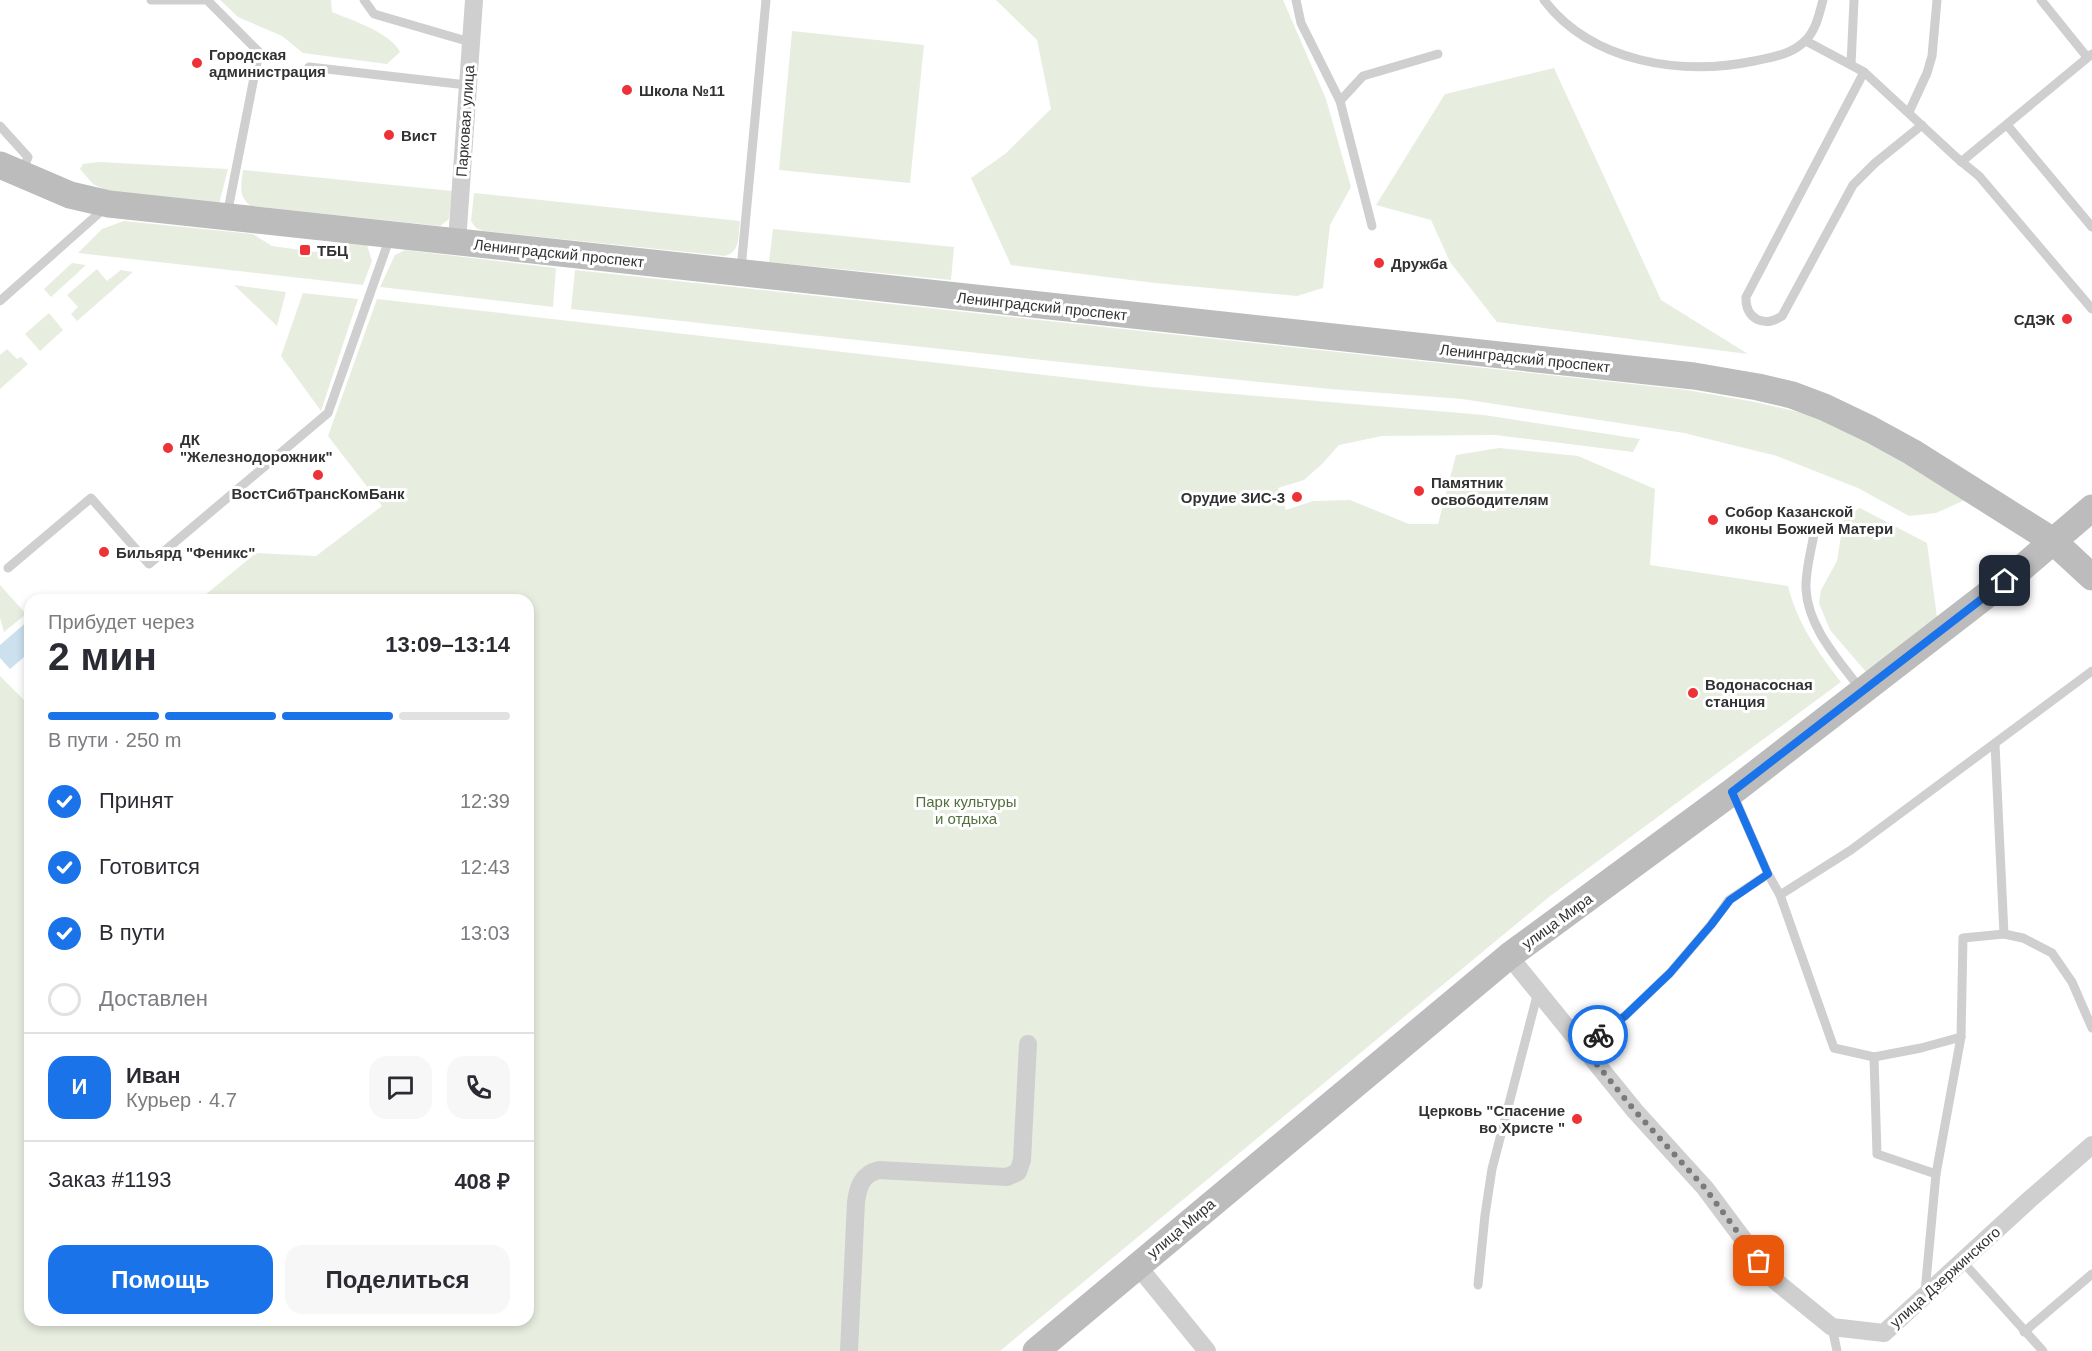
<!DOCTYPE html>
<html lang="ru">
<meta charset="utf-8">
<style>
:root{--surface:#fff;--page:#f7f7f7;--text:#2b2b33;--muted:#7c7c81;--line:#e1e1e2;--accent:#1a73e8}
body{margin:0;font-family:Helvetica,sans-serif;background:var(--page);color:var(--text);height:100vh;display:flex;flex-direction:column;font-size:22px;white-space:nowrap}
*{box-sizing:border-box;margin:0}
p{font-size:20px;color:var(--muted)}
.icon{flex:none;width:33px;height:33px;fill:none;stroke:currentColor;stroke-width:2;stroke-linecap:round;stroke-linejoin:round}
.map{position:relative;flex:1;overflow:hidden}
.drawer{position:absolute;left:24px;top:594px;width:510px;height:732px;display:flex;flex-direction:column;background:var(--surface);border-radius:18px;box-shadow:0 3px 9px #0003}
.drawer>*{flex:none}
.pin{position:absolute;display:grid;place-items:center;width:51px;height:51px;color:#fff;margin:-26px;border-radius:12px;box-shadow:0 3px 9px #0006}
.courier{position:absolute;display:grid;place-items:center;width:60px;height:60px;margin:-30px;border:4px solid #1a73e8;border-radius:50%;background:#fff;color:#222;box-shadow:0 2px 8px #0007}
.overview em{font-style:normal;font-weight:800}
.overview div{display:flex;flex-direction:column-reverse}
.overview{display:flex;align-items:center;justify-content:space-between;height:102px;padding:0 24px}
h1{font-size:39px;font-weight:800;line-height:45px}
.bar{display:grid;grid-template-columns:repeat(4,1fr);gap:9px 6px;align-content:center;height:72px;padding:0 24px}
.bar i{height:8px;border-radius:4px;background:var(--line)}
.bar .active{background:var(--accent)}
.bar p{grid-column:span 4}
.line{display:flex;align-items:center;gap:15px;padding:0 24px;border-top:2px solid var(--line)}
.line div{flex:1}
.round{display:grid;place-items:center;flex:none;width:63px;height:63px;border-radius:18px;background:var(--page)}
ol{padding:0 24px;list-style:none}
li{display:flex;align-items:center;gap:18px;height:66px}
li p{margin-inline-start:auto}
li .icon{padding:6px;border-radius:50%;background:var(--accent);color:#fff;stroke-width:4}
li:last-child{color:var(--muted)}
li i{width:33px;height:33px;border:3px solid var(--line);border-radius:50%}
.button{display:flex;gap:12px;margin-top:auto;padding:12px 24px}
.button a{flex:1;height:69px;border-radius:18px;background:var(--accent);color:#fff;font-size:24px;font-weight:800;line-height:69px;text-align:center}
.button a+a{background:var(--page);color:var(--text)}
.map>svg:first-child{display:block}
</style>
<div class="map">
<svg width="2092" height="1351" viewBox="0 0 2092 1351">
<rect width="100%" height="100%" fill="#fff"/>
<g fill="#e7eee0">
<path d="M220,0H331L332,12C351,20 390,32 400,52L387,64L303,53L282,36L238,17Z"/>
<path d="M996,0H1283L1326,99L1351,187L1330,225L1323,288L1297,296L1155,283L1011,265L971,178L1005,154L1051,109L1037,40Z"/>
<path d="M792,31L924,45L910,183L779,170Z"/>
<path d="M1554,68L1661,300L1748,354L1497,322L1450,262L1431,220L1376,205L1445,94Z"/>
<path d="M99,162L228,169L219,204L109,192L93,184L80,169L83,164Z"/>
<path d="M243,170L452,191L449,219L440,226L251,206C238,197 241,185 243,170Z"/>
<path d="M474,193L740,221C738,236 741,251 725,256L484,231L476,228L471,221Z"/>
<path d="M124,221L253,234L272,246L315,252L346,242L367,245L372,261L363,285L78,253L102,229Z"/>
<path d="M773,229L954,247L951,280L769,262Z"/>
<path d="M405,250L556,268L553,307L380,287L395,255Z"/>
<path d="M72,263L86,265L51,297L44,289Z"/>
<path d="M97,269L107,281L121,270L133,272L77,321L71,314L78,307L67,295Z"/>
<path d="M575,270L1421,361L1687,390L1755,402L1815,416L1889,452L1965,500L1936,513L1909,516L1858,488L1777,456L1684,433L1462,399L1330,389L1070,363L571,309Z"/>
<path d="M234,285L286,292L277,326Z"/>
<path d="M303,293L358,299L321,411L281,356Z"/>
<path d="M377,299L1151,387L1484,415L1640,439L1633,452L1495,435L1382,436L1339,445L1322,464L1304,480L1278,488L1286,510L1313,501L1350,500L1409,524H1438L1456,455L1499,448L1578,456L1655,489L1650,565L1788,586C1797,623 1818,652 1841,682L1549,897L1000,1351H0V676L30,706V1320H528V600H199L256,553L316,556L382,506L328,436Z"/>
<path d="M49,313L63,330L40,351L25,334Z"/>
<path d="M7,349L17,359L21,357L28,364L0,389V355Z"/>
<path d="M1860,508L1927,543L1937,617L1867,673L1830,630L1819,603L1821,590L1837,561L1844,517Z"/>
<path d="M0,585L26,614L4,632L0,618Z"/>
</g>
<path fill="#cce0ee" d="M29,620L30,652L10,669L0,658V645Z"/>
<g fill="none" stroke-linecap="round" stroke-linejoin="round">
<g stroke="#cfcfcf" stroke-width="9">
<path d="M151,0H207L259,52L227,215"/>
<path d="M364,0L374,14L470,42"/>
<path d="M1296,0L1301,23L1340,101"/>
<path d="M1544,0C1592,63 1682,76 1754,61C1772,57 1791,55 1805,41C1816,30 1819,15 1823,0"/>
<path d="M2041,0L2087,57"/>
<path d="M1806,41L1864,72L1957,158L1979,176L2092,309"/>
<path d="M1851,65L1854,0"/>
<path d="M309,67L467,85"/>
<path d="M1864,72L1746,297C1745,319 1764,328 1782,316L1853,185L1875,163L1922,125"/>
<path d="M1909,112L1927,73L1932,56L1937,0"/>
<path d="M2007,125L2092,227"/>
<path d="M0,126L28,157L22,172"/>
<path d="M1961,162L2092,54"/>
<path d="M1372,226L1340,101L1363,76L1438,54"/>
<path d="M741,269L766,0"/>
<path d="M0,301L106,207"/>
<path d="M1815,529C1812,547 1805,571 1806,589C1808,628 1839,660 1861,690"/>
<path d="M8,568L91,498L149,564L328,413L390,237"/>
<path d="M1995,744L2004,934"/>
<path d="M1768,874L1780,895L1851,850L2092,671"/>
<path d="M1780,895L1834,1048L1874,1057L1921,1048L1961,1037L1963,938L2004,934L2023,938L2052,953L2072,982L2092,1028"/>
<path d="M1582,1046L1625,1016L1670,973L1711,925L1729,900L1768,874L1733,794"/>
<path d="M1874,1057L1877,1154L1936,1174"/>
<path d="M1962,1261L2043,1351"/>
<path d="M1478,1285L1485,1215L1492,1169L1538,992"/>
<path d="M1925,1292L1936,1174L1961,1037"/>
<path d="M1832,1327L1837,1351"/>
<path d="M2024,1332L2092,1274"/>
</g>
<g stroke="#cfcfcf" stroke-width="18">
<path d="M457,242L474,0"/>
<path d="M1509,956L1635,1111L1705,1188L1773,1279L1832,1327L1884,1333L2029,1200L2092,1145"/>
<path d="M1137,1265L1207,1351"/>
<path d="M849,1351L856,1202C858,1187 862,1174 879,1170L1007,1177L1018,1172L1022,1160L1028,1044"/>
</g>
<g stroke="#bcbcbc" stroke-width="27">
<path d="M0,165L70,195L109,204L1694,376L1758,387L1792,395L1824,407L1870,429L1912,452L2053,541L2092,577"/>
<path d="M1036,1351L1509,956L1732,792L2023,567L2092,508"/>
</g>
</g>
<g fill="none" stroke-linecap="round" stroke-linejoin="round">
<path stroke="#7a7a7a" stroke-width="6" stroke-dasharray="0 10.8" d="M1598,1035L1582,1046L1635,1111L1705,1188L1759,1261"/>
<path stroke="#1a73e8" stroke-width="8" d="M1598,1035L1625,1016L1670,973L1711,925L1730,900L1768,874L1732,792L2005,581"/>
</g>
<g fill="#ec3137" stroke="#fff" stroke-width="2">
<circle cx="197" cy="63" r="6"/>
<circle cx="627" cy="90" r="6"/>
<circle cx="389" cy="135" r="6"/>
<rect x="299" y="244" width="12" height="12" rx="3"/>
<circle cx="1379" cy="263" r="6"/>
<circle cx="2067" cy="319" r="6"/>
<circle cx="168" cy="448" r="6"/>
<circle cx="318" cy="475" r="6"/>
<circle cx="1419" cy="491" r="6"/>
<circle cx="1297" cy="497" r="6"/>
<circle cx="1713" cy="520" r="6"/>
<circle cx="104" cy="552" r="6"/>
<circle cx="1693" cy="693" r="6"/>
<circle cx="1577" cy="1119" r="6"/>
</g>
<g text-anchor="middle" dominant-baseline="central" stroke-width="6" stroke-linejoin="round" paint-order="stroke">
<g font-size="15" font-weight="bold" fill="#323232" stroke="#fff" text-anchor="start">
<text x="209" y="54">Городская<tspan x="209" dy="17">администрация</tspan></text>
<text x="639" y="90">Школа №11</text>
<text x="401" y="135">Вист</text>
<text x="317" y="250">ТБЦ</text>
<text x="1391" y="263">Дружба</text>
<text x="2055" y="319" text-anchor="end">СДЭК</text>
<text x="180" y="439">ДК<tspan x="180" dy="17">"Железнодорожник"</tspan></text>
<text x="1431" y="482">Памятник<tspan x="1431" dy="17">освободителям</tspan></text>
<text x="318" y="493" text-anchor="middle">ВостСибТрансКомБанк</text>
<text x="1285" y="497" text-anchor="end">Орудие ЗИС-3</text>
<text x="1725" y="511">Собор Казанской<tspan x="1725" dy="17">иконы Божией Матери</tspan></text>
<text x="116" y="552">Бильярд "Феникс"</text>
<text x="1705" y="684">Водонасосная<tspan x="1705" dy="17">станция</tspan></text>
<text x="1565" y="1110" text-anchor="end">Церковь "Спасение<tspan x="1565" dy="17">во Христе "</tspan></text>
</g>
<g font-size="15" fill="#323232" stroke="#fff">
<text transform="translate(465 121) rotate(-86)">Парковая улица</text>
<text transform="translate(559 253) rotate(6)">Ленинградский проспект</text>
<text transform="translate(1042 306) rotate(6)">Ленинградский проспект</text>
<text transform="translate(1525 358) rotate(6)">Ленинградский проспект</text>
<text transform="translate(1557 921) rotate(-36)">улица Мира</text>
<text transform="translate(1181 1228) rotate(-40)">улица Мира</text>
<text transform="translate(1945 1277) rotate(-42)">улица Дзержинского</text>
</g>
<g font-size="15" fill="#53703c" stroke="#fff">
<text x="966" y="801">Парк культуры<tspan x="966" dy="17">и отдыха</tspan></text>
</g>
</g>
</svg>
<div class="pin" style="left:1759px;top:1261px;background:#ea580c"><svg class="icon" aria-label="bag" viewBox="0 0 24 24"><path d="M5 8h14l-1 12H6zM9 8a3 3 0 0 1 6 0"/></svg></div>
<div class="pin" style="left:2005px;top:581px;background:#1f2937"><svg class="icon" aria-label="home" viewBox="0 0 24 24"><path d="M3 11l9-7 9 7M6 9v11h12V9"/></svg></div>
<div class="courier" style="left:1598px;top:1035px"><svg class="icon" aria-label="bike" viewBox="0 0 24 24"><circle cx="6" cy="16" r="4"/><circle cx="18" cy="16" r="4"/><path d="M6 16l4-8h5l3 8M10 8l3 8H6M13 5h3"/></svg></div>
<section class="drawer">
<div class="overview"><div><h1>2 мин</h1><p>Прибудет через</p></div><em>13:09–13:14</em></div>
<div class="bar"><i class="active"></i><i class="active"></i><i class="active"></i><i></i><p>В пути · 250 m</p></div>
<ol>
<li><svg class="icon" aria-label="check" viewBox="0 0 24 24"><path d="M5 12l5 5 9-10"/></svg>Принят<p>12:39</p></li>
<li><svg class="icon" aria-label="check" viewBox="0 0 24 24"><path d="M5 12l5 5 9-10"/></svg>Готовится<p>12:43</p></li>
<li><svg class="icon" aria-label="check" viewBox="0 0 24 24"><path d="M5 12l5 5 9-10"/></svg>В пути<p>13:03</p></li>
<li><i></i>Доставлен</li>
</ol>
<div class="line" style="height:108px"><b class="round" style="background:var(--accent);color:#fff">И</b><div><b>Иван</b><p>Курьер · 4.7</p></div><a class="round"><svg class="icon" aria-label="chat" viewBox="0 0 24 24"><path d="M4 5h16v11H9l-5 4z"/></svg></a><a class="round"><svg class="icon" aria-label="phone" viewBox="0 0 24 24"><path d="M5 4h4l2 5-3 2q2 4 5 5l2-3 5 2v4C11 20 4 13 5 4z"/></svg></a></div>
<div class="line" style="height:78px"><div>Заказ #1193</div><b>408 ₽</b></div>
<div class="button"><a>Помощь</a><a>Поделиться</a></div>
</section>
</div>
